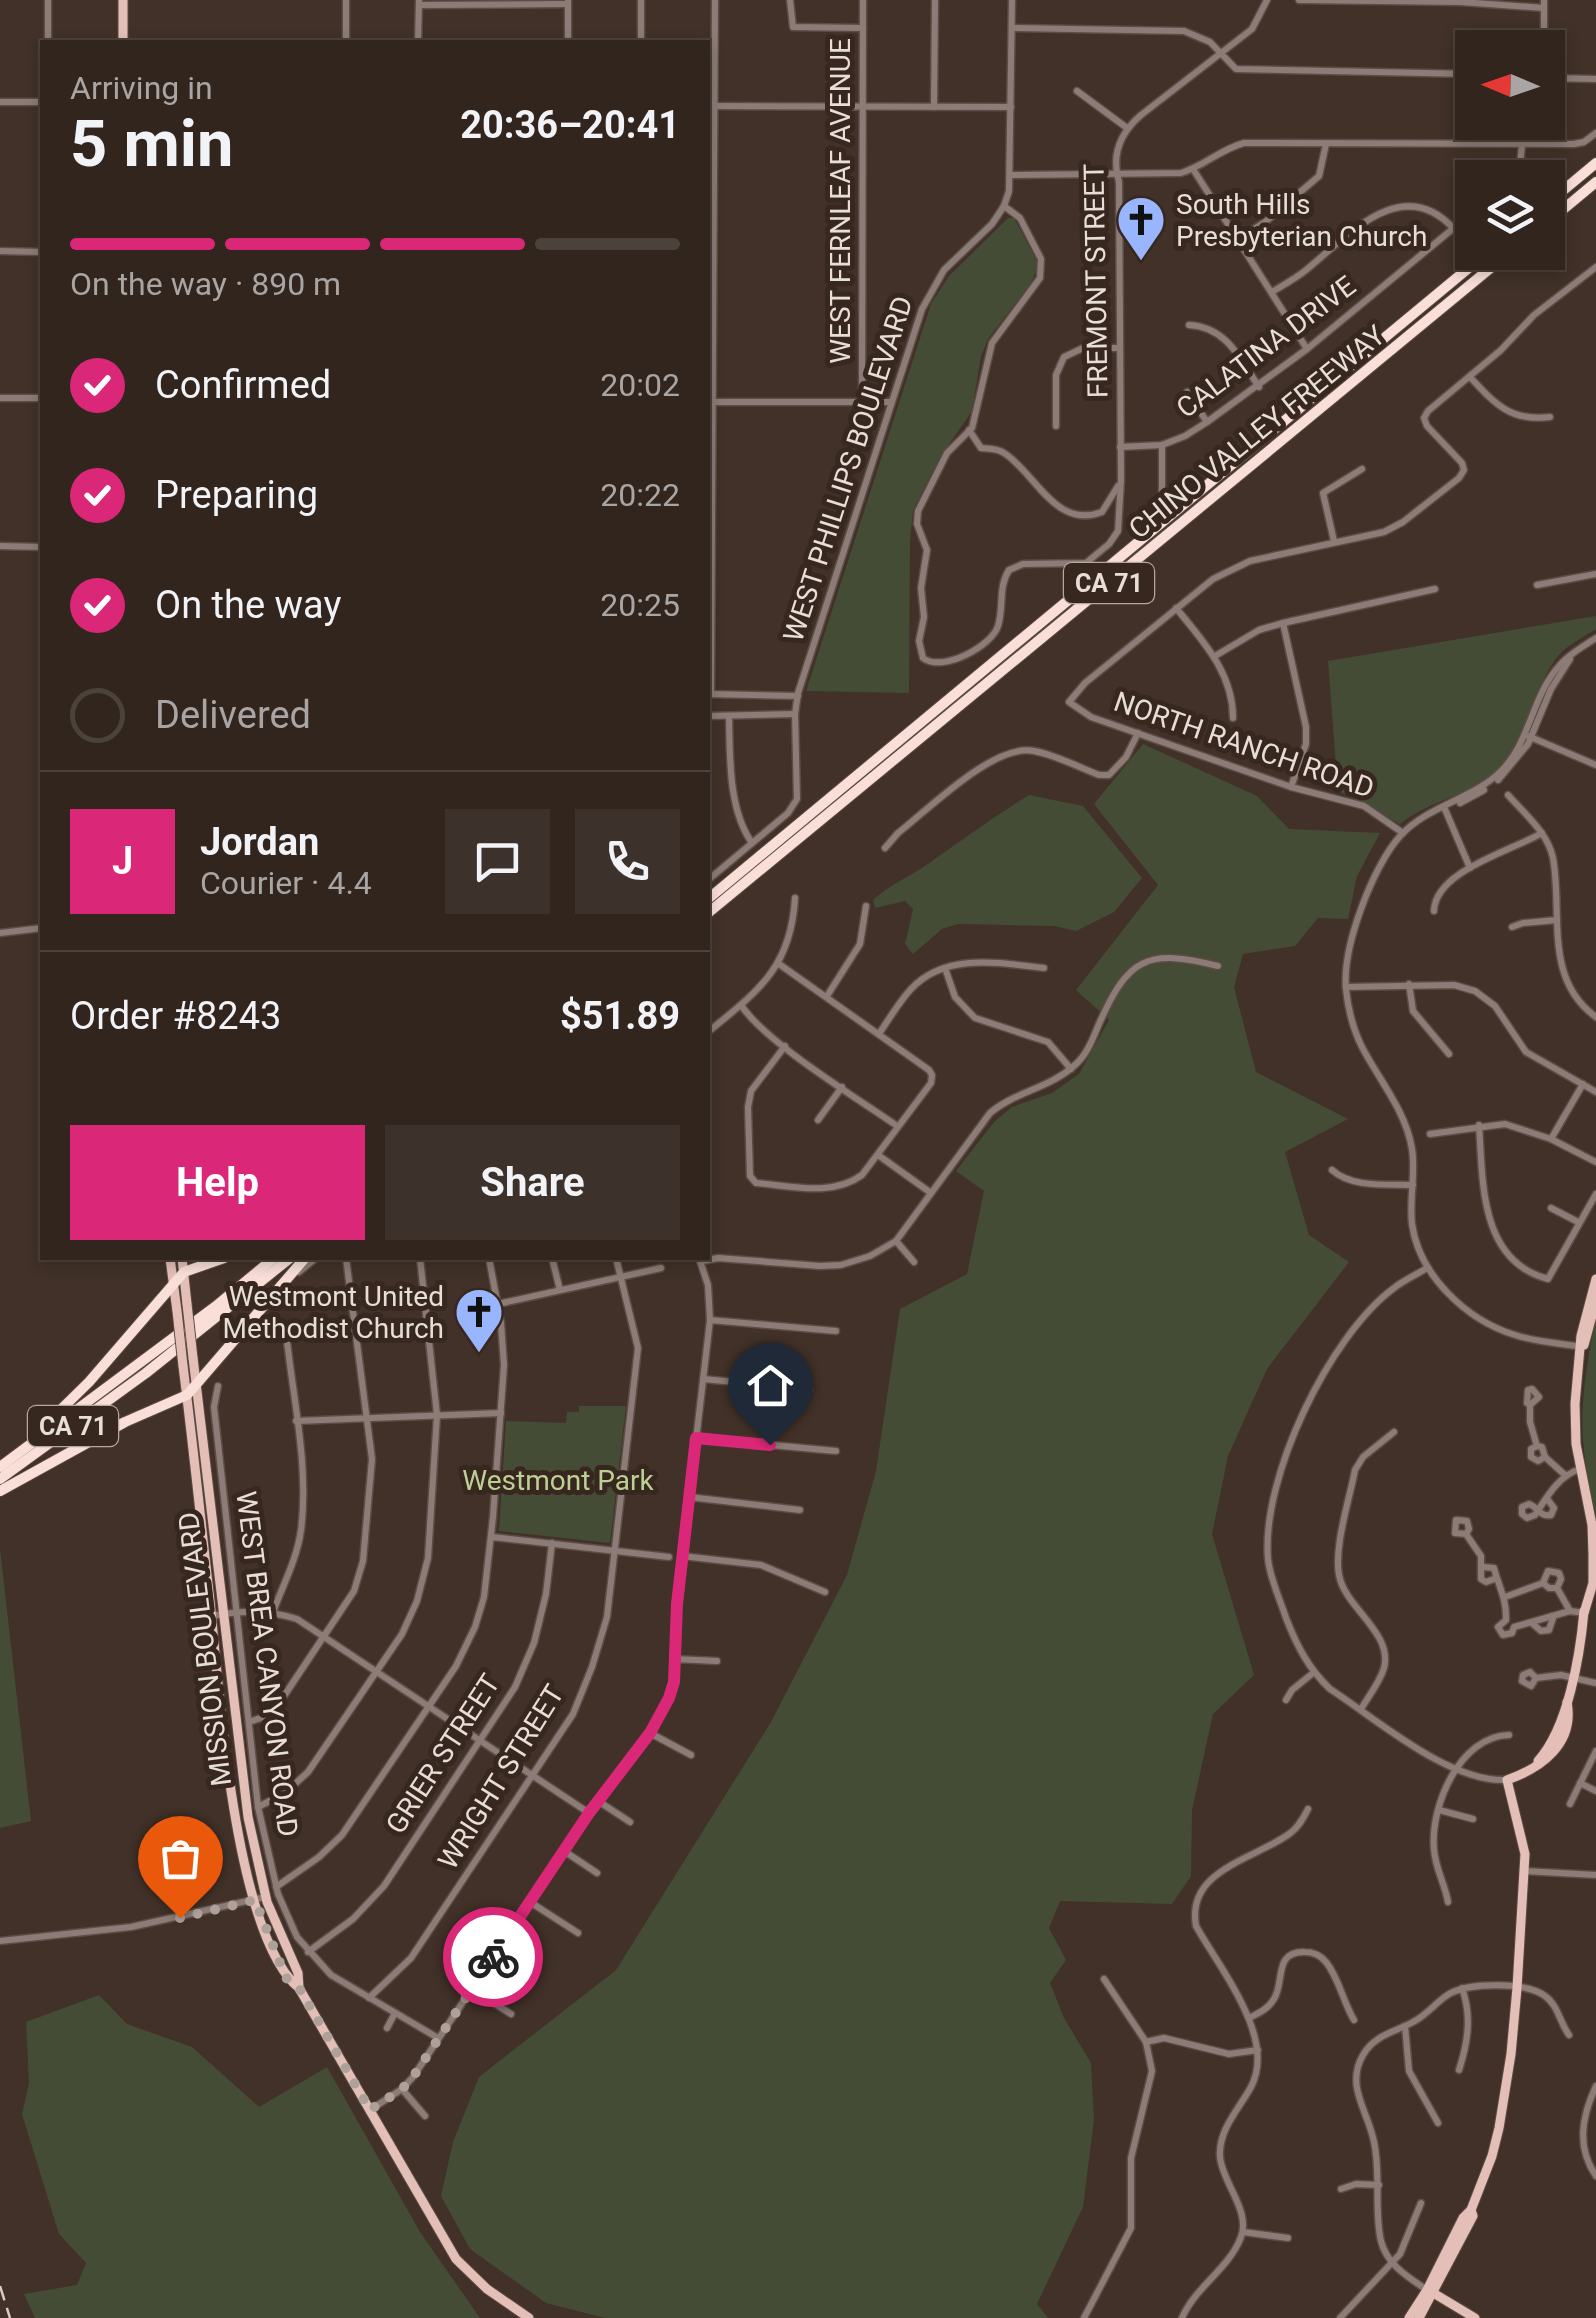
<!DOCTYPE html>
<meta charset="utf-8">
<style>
:root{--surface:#31251e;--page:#3d312b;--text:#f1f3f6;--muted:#a8a5a4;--line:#4c423c;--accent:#db2777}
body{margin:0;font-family:Roboto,sans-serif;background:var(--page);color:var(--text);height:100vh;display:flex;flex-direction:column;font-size:38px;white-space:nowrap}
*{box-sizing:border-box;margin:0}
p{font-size:32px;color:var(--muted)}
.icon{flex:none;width:55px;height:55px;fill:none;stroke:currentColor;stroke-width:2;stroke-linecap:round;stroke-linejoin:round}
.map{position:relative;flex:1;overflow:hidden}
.side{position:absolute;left:40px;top:40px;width:670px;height:1220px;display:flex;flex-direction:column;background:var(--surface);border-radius:0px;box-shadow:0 5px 15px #0003,0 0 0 2px var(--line)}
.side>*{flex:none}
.needle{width:65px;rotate:272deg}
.fabs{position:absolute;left:1455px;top:30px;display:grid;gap:20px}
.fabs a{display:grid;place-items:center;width:110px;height:110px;border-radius:0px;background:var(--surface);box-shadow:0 5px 15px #0003,0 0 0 2px var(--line);font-size:50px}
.pin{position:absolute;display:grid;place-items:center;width:85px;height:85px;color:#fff;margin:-102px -42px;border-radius:50% 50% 50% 0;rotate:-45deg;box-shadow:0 0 10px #0007}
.pin .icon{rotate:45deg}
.courier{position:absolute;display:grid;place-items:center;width:100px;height:100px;margin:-50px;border:8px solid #db2777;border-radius:50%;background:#fff;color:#222;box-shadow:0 2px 12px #0007}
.head em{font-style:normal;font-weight:700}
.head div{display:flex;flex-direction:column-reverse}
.head{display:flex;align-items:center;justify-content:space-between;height:170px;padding:0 30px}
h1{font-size:65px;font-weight:700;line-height:75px}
.bar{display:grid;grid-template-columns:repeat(4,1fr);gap:15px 10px;align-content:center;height:120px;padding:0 30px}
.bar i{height:12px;border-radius:8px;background:var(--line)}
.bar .current{background:var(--accent)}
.bar p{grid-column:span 4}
.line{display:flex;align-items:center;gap:25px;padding:0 30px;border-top:2px solid var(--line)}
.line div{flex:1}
.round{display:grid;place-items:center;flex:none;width:105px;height:105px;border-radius:0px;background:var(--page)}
ol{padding:0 30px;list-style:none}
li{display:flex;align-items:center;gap:30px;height:110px}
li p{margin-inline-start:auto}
li .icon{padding:10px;border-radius:50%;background:var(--accent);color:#fff;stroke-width:4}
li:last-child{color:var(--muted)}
li i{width:55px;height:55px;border:5px solid var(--line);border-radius:50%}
.cta{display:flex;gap:20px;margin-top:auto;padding:20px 30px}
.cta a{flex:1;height:115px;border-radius:0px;background:var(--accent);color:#fff;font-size:40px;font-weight:700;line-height:115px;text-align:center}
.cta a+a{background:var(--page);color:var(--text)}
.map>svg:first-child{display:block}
</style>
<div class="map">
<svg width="1596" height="2318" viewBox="0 0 1596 2318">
<rect width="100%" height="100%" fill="#413128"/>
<g fill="#444c35">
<path d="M1008,218H1014L1037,261L1036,271L1031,283L988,339L981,356L972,411L939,459L913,510L910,541L909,693L806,691L931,304L949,276Z"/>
<path d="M1596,616V629C1584,637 1567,645 1558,656C1531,690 1531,737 1501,767C1472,796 1431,799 1400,824L1338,791L1328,661Z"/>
<path d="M1143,744L1257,796L1289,829L1380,833L1357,876L1348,919L1318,918L1295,946L1243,954L1234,987L1256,1072L1348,1119L1285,1152L1309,1235L1349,1262L1267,1369L1228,1456L1212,1534L1254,1675L1213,1714L1192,1810L1191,1876L1172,1904L1060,1901L1049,1928L1066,1960L1050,1983L1064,2018L1091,2063L1094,2120L1083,2207L1037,2304L1048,2318H605L546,2303L470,2249L441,2196L453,2142L479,2077L616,1970L771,1722L847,1575L876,1471L900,1309L967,1274L984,1191L956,1171L994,1122L1012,1107L1052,1093L1079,1074L1109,1020L1076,990L1158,885L1094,804Z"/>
<path d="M1029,795L1083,806L1142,878L1114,912L1076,931L1054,926L958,924L942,929L913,954L905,944L913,909L905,901L875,908L873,900C892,883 906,879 925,866C960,842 993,817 1029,795Z"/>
<path d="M1596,1317V1515C1576,1435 1580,1397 1596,1317Z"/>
<path d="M579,1406H626L610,1543L499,1531L506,1421L566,1423L567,1412H579Z"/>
<path d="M0,1549L31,1821L0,1828Z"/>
<path d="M99,1995L127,2024L192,2047L259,2107L327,2067L420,2232L480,2318H35L24,2294L77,2285L86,2263L59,2234L22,2114L29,2083L26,2022Z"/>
</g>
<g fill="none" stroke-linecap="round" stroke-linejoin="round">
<g stroke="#5c4d44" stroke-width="9">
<g id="minor">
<path d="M641,0V42"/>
<path d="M790,0L793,27L863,28"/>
<path d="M1299,0L1461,2L1544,8"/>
<path d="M1544,0V48"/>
<path d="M419,5L568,4"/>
<path d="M1012,28L1184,31L1210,42L1236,69L1472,74"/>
<path d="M48,42V0"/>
<path d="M346,42V0"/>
<path d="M418,42L419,0"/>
<path d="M568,42V1"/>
<path d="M1548,78L1596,79"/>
<path d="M1077,91L1127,128"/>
<path d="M0,102H42"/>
<path d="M708,106L1011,107"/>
<path d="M934,107L935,0"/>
<path d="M1193,169L1307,349"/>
<path d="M1011,175L1181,173C1204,166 1221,149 1244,143L1574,144L1584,142L1596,133"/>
<path d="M1514,178L1520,165L1522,145"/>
<path d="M1004,206L1020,218L1041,259L1040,278L992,343L972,428L947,453L918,511L917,524L927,550L921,588L924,617L919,641L923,658C942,673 992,646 998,626C1004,607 998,587 1009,570L1023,564L1086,563L1109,544L1118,531L1121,480L1119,182C1111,155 1120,133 1141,115L1252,29L1267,0"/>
<path d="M1238,239L1265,222L1319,176L1326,144"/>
<path d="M0,251L42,252"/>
<path d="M1272,292C1283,285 1295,279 1306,270C1348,236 1402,172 1454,229"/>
<path d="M1189,325C1227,327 1240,359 1259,387"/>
<path d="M1470,377C1495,404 1511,422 1550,417"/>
<path d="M1187,392L1207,422"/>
<path d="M0,398H42"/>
<path d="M708,402H890"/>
<path d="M862,402L863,0"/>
<path d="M1056,426V375L1064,357L1083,348H1120"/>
<path d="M969,430L981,448C989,449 997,448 1004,453C1035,472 1055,530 1102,512L1118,486"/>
<path d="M1120,447L1162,445L1185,436L1207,422L1307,349L1472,213"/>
<path d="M1162,493V445"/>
<path d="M1334,541L1323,493L1362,469"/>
<path d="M0,546L42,547"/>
<path d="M1537,585L1596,574"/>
<path d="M1176,608C1203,641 1233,673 1233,718"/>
<path d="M1283,623L1306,727V744L1291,787"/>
<path d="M1215,656L1259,630L1283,623L1435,589"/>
<path d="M709,694L798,696"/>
<path d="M711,694L715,0"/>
<path d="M708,716L795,714"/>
<path d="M729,716C730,756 728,809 752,843"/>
<path d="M1528,736L1596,765"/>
<path d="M1498,780L1528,744L1551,689L1570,659"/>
<path d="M1508,795C1524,813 1548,833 1553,858C1563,913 1543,979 1596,1017"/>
<path d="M1460,803L1484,790"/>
<path d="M1444,807L1470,868"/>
<path d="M1403,833L1364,806L1291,787L1091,717L1069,702L1085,683L1213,579L1250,561L1384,532L1403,522L1459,478L1464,470L1462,463L1427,426L1424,418L1428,411L1501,350L1534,315L1596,267"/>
<path d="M885,848L898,833C929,809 994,743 1034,751C1056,755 1078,767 1099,775H1109L1126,757L1138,733"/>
<path d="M708,880L788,813L797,799L795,714L798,693L922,309L944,270L992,224L1004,206L1009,191L1012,0"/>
<path d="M1434,911C1435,871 1511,851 1542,833"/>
<path d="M1512,927L1523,923L1557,920"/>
<path d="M0,933L42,928"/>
<path d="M779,964L929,1070L932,1075L931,1083L862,1175C832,1197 791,1186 756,1183L750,1176L748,1107L751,1091L785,1046"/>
<path d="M945,968L955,997L975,1018L1048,1042L1071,1069"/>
<path d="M1409,984L1413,1011L1449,1054"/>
<path d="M1346,987L1454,985L1475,991L1495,1006L1526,1052L1596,1092"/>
<path d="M827,996L860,944L866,906"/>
<path d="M741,1005C766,1043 857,1098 897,1126"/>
<path d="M708,1032C758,991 791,968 795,898"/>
<path d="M879,1034C889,1019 899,1002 911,989C946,952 999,963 1044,968"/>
<path d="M818,1120L842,1087"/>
<path d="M1479,1125C1483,1181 1479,1261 1548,1279L1596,1194"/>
<path d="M1430,1134L1505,1124L1551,1139L1596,1162"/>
<path d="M1551,1139L1583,1084"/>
<path d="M878,1155L931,1193"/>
<path d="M1332,1170C1352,1188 1386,1184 1413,1185"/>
<path d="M1551,1208L1578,1222"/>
<path d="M896,1241L914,1262"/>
<path d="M552,1258L560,1290"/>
<path d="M702,1261L718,1258L820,1266L841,1265L870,1256L896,1241L990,1113C1016,1091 1051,1088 1076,1064C1088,1053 1093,1038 1099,1024C1128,958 1147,948 1218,966"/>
<path d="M1427,1268C1416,1275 1404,1280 1394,1288C1329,1336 1261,1478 1268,1559C1270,1579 1280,1599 1286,1618C1297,1646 1308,1668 1330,1689C1378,1720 1449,1783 1507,1780"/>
<path d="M299,1272L316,1258"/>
<path d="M498,1304L661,1268"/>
<path d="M710,1320L836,1331"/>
<path d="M1582,1347C1559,1343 1536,1342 1515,1335C1466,1320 1419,1275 1412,1224C1409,1199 1416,1174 1412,1149C1406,1111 1379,1080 1362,1047C1353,1029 1348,1009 1346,989C1342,947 1373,865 1401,835C1429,805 1474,799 1502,770C1531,740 1532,695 1560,665C1569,654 1584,646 1596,638"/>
<path d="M703,1379L809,1389"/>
<path d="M218,1386L214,1407L258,1807L278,1894L297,1937L331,1975L438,2038"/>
<path d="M1530,1405L1539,1397L1532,1389L1528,1390L1527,1403L1530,1405V1422L1537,1446L1542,1447L1545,1457L1565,1475"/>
<path d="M296,1421L501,1413"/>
<path d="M696,1438L836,1451"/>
<path d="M1537,1446L1531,1449V1457L1538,1461L1545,1457"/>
<path d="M689,1497L800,1510"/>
<path d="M1548,1500L1554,1508L1551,1515C1539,1517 1538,1507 1529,1504L1522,1507V1514L1527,1518L1535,1515C1547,1497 1558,1476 1580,1469"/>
<path d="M1466,1534L1469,1529L1467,1521L1456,1520L1455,1533L1466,1534L1481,1556V1579L1486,1582L1494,1579"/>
<path d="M492,1537L669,1557"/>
<path d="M682,1556L761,1565L825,1592"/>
<path d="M1483,1567L1494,1568C1498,1585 1507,1599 1506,1620L1498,1627L1503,1635L1512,1633L1514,1627L1570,1611L1584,1613"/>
<path d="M1543,1583L1548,1571L1559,1573L1561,1579L1557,1588L1570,1611"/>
<path d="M1505,1597L1543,1583L1549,1588H1557"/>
<path d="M273,1612C283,1585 297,1559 301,1530C309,1469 294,1403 287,1341L281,1327"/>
<path d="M211,1616C241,1611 267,1609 297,1619L589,1813"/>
<path d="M1533,1624L1541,1631L1549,1630L1553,1618"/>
<path d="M675,1659L717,1661"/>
<path d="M1536,1678L1531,1686L1522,1681L1523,1675L1530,1672L1536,1678L1561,1675L1596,1683"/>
<path d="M1286,1700L1292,1690L1313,1673"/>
<path d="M1361,1709C1368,1697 1380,1682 1384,1668C1393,1634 1348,1609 1340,1579C1332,1551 1350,1498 1355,1470L1363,1457L1394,1432"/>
<path d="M249,1722L266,1716L278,1705L354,1591L363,1561L372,1459L346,1258"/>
<path d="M650,1733L691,1755"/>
<path d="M1580,1783L1596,1791"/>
<path d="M598,1801L630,1822"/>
<path d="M1570,1804L1596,1751"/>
<path d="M258,1807L285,1793L308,1772L402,1634L417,1601L428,1558L437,1415L420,1258"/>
<path d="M1439,1810L1473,1819"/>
<path d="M564,1851L597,1873"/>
<path d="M1524,1871L1596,1875"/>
<path d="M276,1887L319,1857L342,1835L456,1666L475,1627L484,1597L493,1517L504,1365L501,1323L489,1258"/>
<path d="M530,1902L578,1933"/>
<path d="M1448,1902C1445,1884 1435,1868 1434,1849C1430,1806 1460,1736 1509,1735"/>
<path d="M0,1941L131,1927L265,1897"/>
<path d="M308,1952L353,1919L384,1886L515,1687L534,1643L546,1594L552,1543"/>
<path d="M471,1989L511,2014"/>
<path d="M369,1998L411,1958L573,1714L592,1667L607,1617L638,1348L616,1258"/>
<path d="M1249,2018C1259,2013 1268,2009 1274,1999C1285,1982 1273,1951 1305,1952C1314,1952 1321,1956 1326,1962C1339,1978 1343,2002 1354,2020"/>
<path d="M1405,2026L1409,2071L1438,2123"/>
<path d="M387,2028L395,2013"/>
<path d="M1146,2042L1164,2038L1229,2054L1258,2050"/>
<path d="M1459,2070C1468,2042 1472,2016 1462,1988"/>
<path d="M1596,2086C1582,2116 1576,2147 1596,2176"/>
<path d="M402,2089L425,2116"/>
<path d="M370,2110L402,2089L413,2077L589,1813L650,1733L669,1697L674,1682L677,1604L710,1320L708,1285L699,1258"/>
<path d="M1341,2189L1356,2184L1379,2185"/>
<path d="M1243,2232L1288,2238"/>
<path d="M1427,2290C1408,2277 1387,2265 1381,2241C1374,2213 1381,2173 1374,2142C1368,2111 1345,2086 1363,2055C1374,2035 1395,2032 1413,2022C1427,2015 1436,2002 1449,1994C1469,1982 1527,1982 1545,1996C1558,2005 1560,2023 1569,2035"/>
<path d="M1084,2318L1131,2228V2158L1152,2071L1146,2042L1104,1979"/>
<path d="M1182,2318C1195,2287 1229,2269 1241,2237C1251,2211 1222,2182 1220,2157C1218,2130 1239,2109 1251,2087C1277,2038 1220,1969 1196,1926C1186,1870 1253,1860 1289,1834C1298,1828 1303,1819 1308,1809"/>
<path d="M1340,2318L1400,2254L1421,2203"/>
</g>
</g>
<g stroke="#5c4d44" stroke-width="11">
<g id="major">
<path d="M123,42V0"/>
<path d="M170,1258L177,1311"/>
<path d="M182,1258L187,1304"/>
<path d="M1584,1345L1596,1301"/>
<path d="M193,1358L248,1817L267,1902L298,1973L299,1988"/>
<path d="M183,1366C193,1444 201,1523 210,1601C219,1686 234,1935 299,1988L456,2259L487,2289L529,2318"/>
<path d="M1584,1613L1593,1583V1554L1592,1525L1576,1444L1575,1404L1581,1336L1596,1279"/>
<path d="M1538,1761C1568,1728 1580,1656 1584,1611"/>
<path d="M1430,2291L1475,2318"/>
<path d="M1409,2318L1427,2290L1463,2218L1471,2210"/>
<path d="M1419,2318L1473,2216L1471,2210L1492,2156L1499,2128L1511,2054L1517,1988L1525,1854L1507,1780C1541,1768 1575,1744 1567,1702"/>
</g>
</g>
<g stroke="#5c4d44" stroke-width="12">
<g id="highway">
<path d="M1548,203L1596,163"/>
<path d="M1548,222L1596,182"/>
<path d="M708,899L1488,252"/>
<path d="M708,913L1510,252"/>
<path d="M38,1432L89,1382L184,1272L224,1258"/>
<path d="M0,1467L216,1306L274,1258"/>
<path d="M0,1479L146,1373L290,1258"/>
<path d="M0,1491L125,1422L187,1395L305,1258"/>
</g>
</g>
<use href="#minor" stroke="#8c7b77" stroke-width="6"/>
<use href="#major" stroke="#e4bfb7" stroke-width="9"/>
<use href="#highway" stroke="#fadfd9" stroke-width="10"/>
<path stroke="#d7ccc6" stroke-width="2.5" stroke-dasharray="15 8" stroke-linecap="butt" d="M0,2286L10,2318"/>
<g stroke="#5c4d44" stroke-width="11" stroke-linecap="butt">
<g id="major-bridge">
<path d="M187,1304L193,1358"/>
<path d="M177,1311L183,1366"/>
</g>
</g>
<use href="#major-bridge" stroke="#e4bfb7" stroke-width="9"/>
</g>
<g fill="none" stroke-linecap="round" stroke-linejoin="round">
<path stroke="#aea19a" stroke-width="10" stroke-dasharray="0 18" d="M180,1918L255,1900L286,1978L299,1988L370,2110L402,2089L413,2077L493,1957"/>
<path stroke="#db2777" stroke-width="12" d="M493,1957L589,1813L650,1733L669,1698L674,1682L677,1604L696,1438L770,1445"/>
</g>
<defs>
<g id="church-pin" transform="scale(2.5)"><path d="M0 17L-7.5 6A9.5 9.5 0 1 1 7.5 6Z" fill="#98b5fd" stroke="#37271e"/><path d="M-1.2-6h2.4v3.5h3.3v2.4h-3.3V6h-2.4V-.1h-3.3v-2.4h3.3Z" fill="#111"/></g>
</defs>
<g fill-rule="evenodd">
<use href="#church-pin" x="1141" y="220"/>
<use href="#church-pin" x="479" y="1312"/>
</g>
<g text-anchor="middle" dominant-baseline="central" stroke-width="10" stroke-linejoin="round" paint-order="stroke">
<g fill="#37271e" stroke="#b3a7a0" stroke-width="2.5">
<rect x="1064" y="563" width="90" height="40" rx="8"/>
<rect x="28" y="1406" width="90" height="40" rx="8"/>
</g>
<g font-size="25" font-weight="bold" fill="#e8ded8">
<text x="1109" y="583">CA 71</text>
<text x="73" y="1426">CA 71</text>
</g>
<g font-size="28" fill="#e8ded8" stroke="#37271e">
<text transform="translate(840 201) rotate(-90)">WEST FERNLEAF AVENUE</text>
<text transform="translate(1096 281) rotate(-91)">FREMONT STREET</text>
<text transform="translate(1266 347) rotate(-37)">CALATINA DRIVE</text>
<text transform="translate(1257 432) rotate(-39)">CHINO VALLEY FREEWAY</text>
<text transform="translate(848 469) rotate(-72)">WEST PHILLIPS BOULEVARD</text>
<text transform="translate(1244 745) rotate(19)">NORTH RANCH ROAD</text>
<text transform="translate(205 1649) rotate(-97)">MISSION BOULEVARD</text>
<text transform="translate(267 1664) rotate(83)">WEST BREA CANYON ROAD</text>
<text transform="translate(443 1754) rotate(-57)">GRIER STREET</text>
<text transform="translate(501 1777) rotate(-58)">WRIGHT STREET</text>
</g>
<g font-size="28" fill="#e8ded8" stroke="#37271e" text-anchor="start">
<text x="1176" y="204">South Hills<tspan x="1176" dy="32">Presbyterian Church</tspan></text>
<text x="444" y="1296" text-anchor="end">Westmont United<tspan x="444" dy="32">Methodist Church</tspan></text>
</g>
<g font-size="28" fill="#bcd095" stroke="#37271e">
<text x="558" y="1480">Westmont Park</text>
</g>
</g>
</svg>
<div class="fabs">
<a><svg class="needle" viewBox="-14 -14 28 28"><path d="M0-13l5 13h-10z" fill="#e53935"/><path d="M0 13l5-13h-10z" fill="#a8a5a4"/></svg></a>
<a><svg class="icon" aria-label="layers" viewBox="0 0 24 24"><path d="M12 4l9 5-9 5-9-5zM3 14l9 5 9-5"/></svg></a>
</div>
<div class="pin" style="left:180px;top:1918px;background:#ea580c"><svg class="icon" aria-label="bag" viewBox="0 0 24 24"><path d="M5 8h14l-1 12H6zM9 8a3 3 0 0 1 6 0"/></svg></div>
<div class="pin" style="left:770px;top:1445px;background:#1f2937"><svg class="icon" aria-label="home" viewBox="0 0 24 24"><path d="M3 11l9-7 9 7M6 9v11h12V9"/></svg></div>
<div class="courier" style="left:493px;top:1957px"><svg class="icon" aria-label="bike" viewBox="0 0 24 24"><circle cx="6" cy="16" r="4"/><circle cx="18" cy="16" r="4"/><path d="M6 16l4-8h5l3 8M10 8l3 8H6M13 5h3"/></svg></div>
<section class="side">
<div class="head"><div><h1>5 min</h1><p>Arriving in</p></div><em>20:36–20:41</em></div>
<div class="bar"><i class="current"></i><i class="current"></i><i class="current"></i><i></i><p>On the way · 890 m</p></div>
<ol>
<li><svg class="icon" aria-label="check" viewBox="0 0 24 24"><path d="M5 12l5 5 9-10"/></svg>Confirmed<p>20:02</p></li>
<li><svg class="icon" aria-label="check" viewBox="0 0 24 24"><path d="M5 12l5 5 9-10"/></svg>Preparing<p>20:22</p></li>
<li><svg class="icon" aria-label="check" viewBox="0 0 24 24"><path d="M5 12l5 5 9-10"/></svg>On the way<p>20:25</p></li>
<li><i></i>Delivered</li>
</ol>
<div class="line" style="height:180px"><b class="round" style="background:var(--accent);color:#fff">J</b><div><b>Jordan</b><p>Courier · 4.4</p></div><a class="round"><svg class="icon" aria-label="chat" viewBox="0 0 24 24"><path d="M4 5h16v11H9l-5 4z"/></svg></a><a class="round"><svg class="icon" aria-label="phone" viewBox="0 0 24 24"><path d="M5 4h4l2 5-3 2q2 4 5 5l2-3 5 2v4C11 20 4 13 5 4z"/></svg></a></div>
<div class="line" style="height:130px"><div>Order #8243</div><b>$51.89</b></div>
<div class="cta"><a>Help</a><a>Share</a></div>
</section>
</div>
